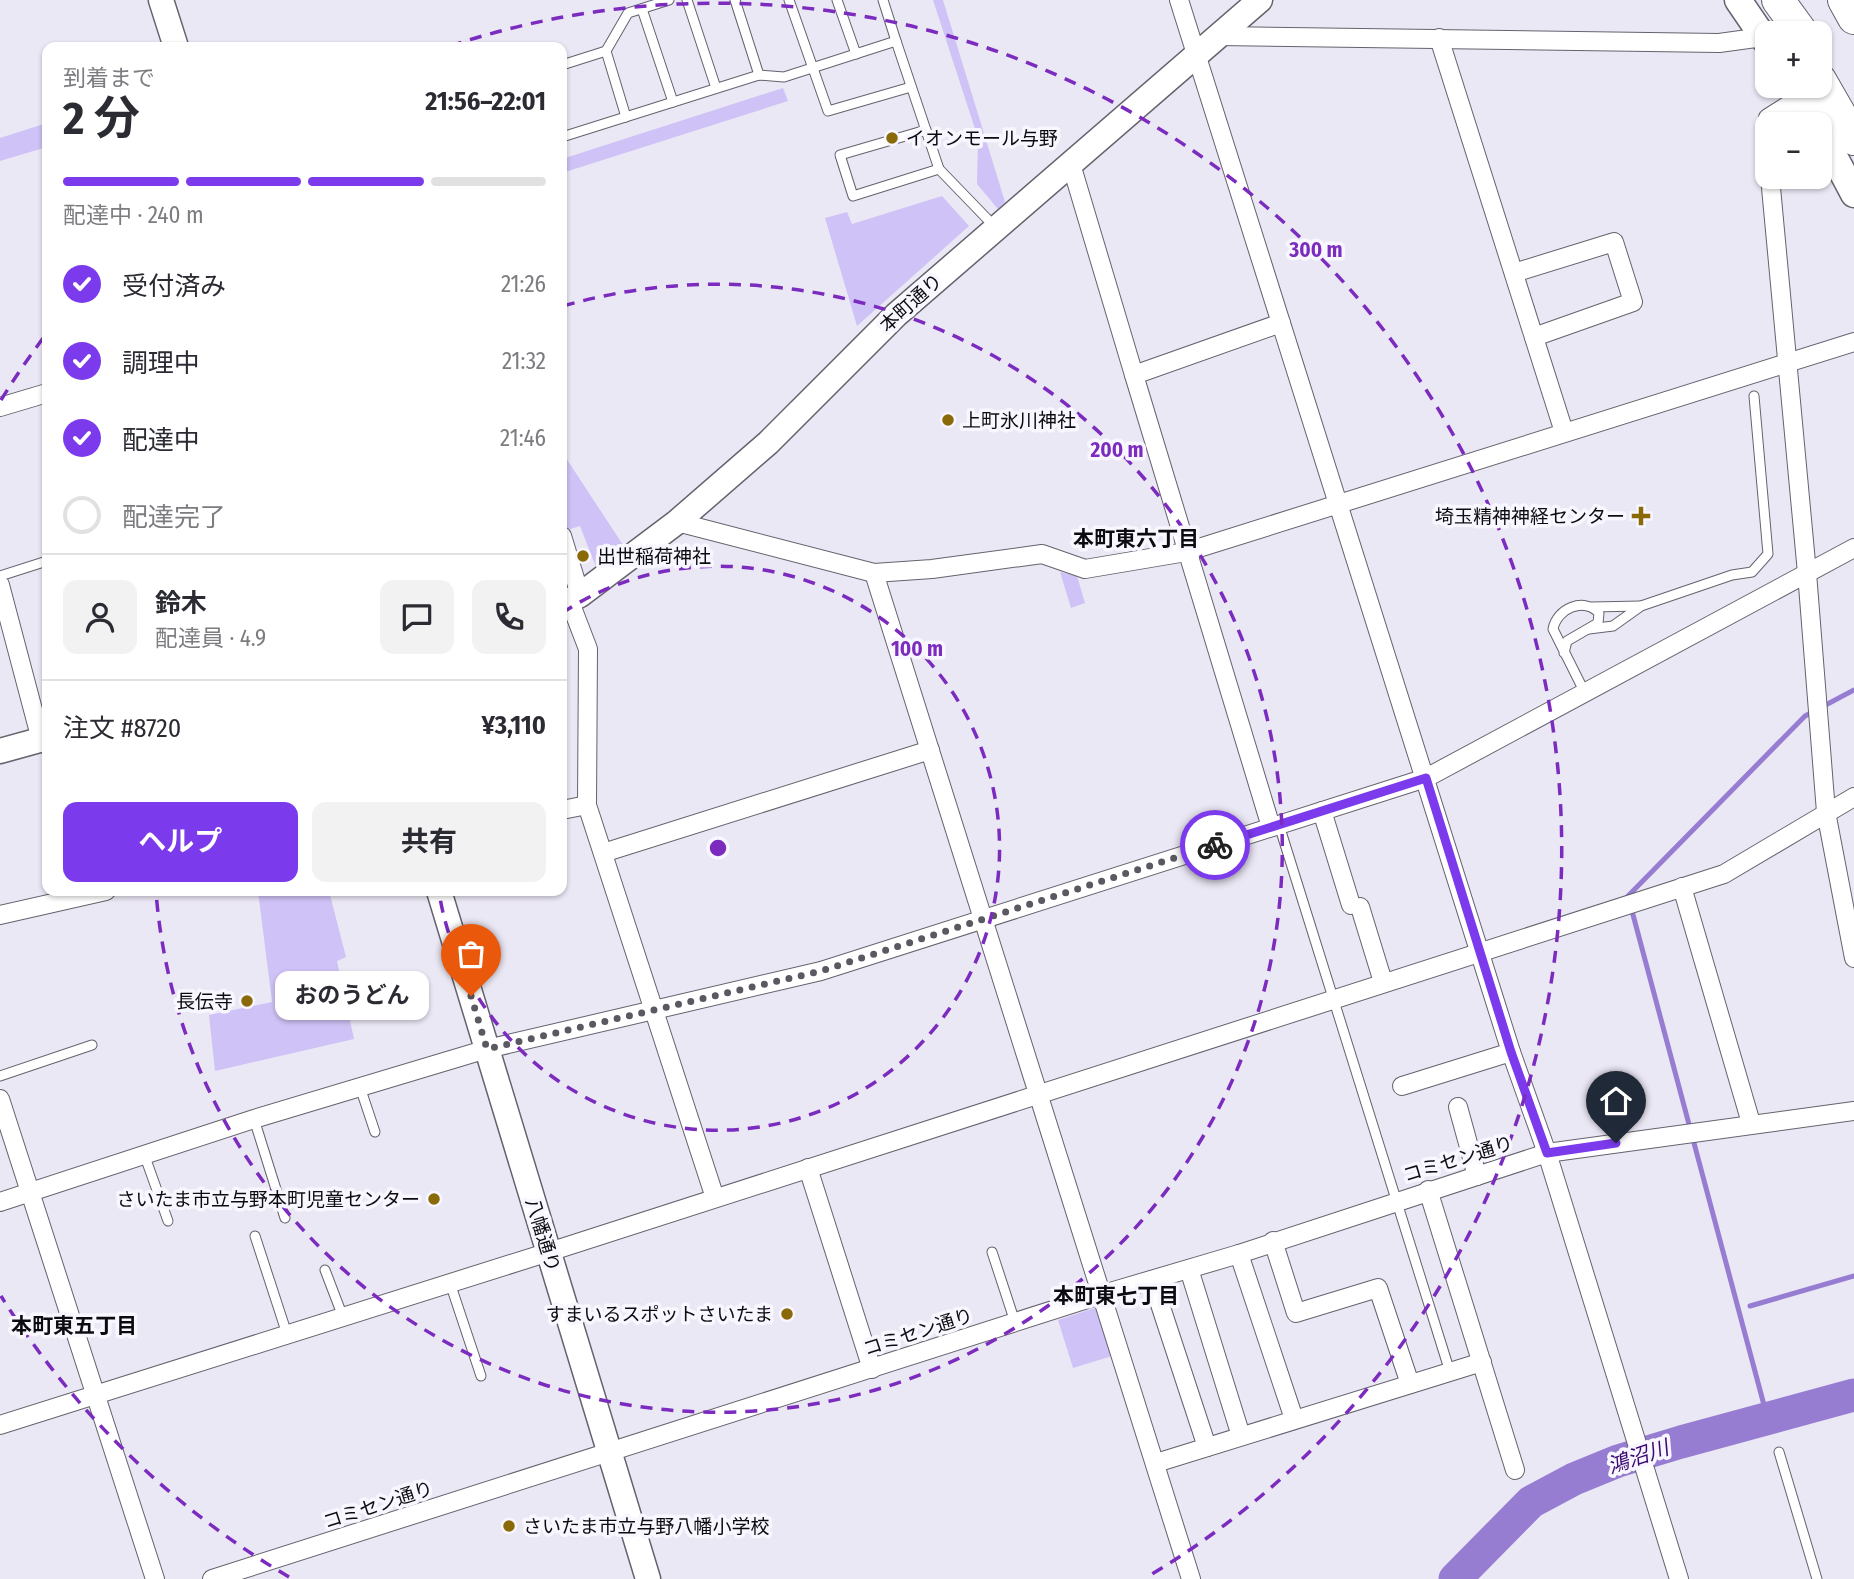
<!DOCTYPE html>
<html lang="ja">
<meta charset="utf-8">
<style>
:root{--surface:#fff;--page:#f2f2f3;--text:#2b2b33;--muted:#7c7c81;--line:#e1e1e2;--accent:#7c3aed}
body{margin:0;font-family:"Fira Sans Condensed","Noto Sans JP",sans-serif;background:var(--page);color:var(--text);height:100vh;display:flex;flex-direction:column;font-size:26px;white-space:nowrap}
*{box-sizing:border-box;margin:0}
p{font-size:23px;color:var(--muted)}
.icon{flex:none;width:38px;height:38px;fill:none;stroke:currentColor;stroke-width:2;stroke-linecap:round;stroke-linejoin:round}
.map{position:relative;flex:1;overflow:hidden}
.details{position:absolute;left:42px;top:42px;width:525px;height:854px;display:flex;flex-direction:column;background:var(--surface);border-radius:14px;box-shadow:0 2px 5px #0004}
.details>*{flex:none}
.controls{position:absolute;left:1755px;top:21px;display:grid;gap:14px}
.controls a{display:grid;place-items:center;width:77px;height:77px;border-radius:14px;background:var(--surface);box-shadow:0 2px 5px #0004;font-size:35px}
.pin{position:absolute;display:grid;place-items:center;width:60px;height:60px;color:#fff;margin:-72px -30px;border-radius:50% 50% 50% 0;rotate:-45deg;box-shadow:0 0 7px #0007}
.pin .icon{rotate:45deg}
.courier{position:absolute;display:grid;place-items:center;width:70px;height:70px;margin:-35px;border:5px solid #7c3aed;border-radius:50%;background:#fff;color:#222;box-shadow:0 2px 9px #0007}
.bubble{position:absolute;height:49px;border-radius:14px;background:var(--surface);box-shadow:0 2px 5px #0004;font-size:23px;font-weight:700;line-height:49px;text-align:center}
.head em{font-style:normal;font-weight:700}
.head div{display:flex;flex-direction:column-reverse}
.head{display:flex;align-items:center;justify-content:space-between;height:119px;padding:0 21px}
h1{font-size:46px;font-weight:700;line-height:52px}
.bar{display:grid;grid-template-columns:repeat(4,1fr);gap:10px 7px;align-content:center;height:84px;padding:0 21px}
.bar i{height:9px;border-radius:5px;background:var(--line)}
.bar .selected{background:var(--accent)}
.bar p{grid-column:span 4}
.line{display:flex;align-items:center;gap:18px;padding:0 21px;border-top:2px solid var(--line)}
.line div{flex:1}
.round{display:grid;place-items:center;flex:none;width:74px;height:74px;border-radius:14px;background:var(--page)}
ol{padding:0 21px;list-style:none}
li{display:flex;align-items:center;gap:21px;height:77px}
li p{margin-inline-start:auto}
li .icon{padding:7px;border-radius:50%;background:var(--accent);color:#fff;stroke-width:4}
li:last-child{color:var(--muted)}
li i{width:38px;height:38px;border:4px solid var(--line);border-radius:50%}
.cta{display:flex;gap:14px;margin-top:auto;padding:14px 21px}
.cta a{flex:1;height:80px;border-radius:14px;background:var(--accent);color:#fff;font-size:28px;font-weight:700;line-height:80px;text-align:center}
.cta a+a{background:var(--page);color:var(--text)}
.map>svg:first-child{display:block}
</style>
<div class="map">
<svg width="1854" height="1579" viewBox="0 0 1854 1579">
<rect width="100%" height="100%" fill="#ebe8f5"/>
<g fill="#cfc2f6">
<path d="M933,0H943L1005,202L998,209L977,184L978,138Z"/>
<path d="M783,88L788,101L562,173V159Z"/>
<path d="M47,123V147L0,161V138Z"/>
<path d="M942,196L969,226L857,326L825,218L847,212L852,224Z"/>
<path d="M562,452L627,551L598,572L580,526L564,531L562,523Z"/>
<path d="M1060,572L1077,576L1085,603L1071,608Z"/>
<path d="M258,891H329L346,957L337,961L354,1039L215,1071L209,1015L272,1002Z"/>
<path d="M1098,1307L1112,1356L1073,1368L1058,1320Z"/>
</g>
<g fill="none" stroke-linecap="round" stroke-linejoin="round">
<g stroke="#967dd2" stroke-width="5">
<path d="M1750,1306L1854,1276"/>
<path d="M1768,1420L1628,896L1805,716L1854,690"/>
</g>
<path stroke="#967dd2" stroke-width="33" d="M1455,1579L1531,1502L1574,1479L1618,1461L1681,1442L1854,1395"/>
<g stroke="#65626d" stroke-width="11">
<g id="service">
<path d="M687,0L716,88"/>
<path d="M735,0L759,75"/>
<path d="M789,0L828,111L911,87"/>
<path d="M837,0L856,54"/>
<path d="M883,0L896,41"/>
<path d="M642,9L673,102"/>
<path d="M562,65L606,51"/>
<path d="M626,117L606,51L628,13L669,0"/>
<path d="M926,130L840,155L853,196L939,169"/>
<path d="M562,137L759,75L784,77L896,41L939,169L995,227"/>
<path d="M0,576L47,561"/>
<path d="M1592,607L1641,606"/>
<path d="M1589,629L1613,626L1641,606L1732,575L1752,572L1768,554L1754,396"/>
<path d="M1564,653L1567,641L1598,623L1599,613C1584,597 1557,608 1553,629L1585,693"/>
<path d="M1279,825L1450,1372"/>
<path d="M0,1076L92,1045"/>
<path d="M360,1087L375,1132"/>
<path d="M254,1119L285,1218"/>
<path d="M144,1154L168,1221"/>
<path d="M255,1236L287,1334"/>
<path d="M992,1252L1015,1322"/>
<path d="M325,1270L343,1317"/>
<path d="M450,1283L481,1376"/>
<path d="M1779,1452L1817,1579"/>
</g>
</g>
<g stroke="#65626d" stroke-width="20">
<g id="minor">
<path d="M1179,0L1511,1052L1547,1153L1679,1579"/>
<path d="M1220,36L1719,43L1763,37"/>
<path d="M1439,38L1564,432"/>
<path d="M1768,146V118L1801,97"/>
<path d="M1071,164L1134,375"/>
<path d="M1770,177L1807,573L1826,812L1854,958"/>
<path d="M1514,273L1614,242L1633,302L1534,337"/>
<path d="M0,407L47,393"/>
<path d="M677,522L874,573L932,569L1042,554L1085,569L1186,552L1854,342"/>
<path d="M562,536L580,595"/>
<path d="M874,573L1191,1579"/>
<path d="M0,585L41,740"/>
<path d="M570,602L588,649L587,805L715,1198"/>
<path d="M562,810L587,805"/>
<path d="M1322,811L1351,905"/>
<path d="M1271,827L1134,375L1281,323"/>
<path d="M603,853L930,750"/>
<path d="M1682,887L1751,1123"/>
<path d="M1360,907L1383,982"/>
<path d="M0,915L106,891"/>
<path d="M1402,1086L1511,1052"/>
<path d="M0,1099L155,1579"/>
<path d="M1458,1107L1477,1176"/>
<path d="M808,1168L872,1369"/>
<path d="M1428,1190L1515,1470"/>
<path d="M0,1202L254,1119L487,1049L821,971L1426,778L1854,548"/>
<path d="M1273,1241L1296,1313L1378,1288L1410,1384"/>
<path d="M1239,1254L1294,1419"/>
<path d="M1189,1269L1241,1436"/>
<path d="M1152,1280L1207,1447"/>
<path d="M0,1425L549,1252L1724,874L1854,797"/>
<path d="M1156,1463L1482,1362"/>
<path d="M212,1579L1100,1295L1239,1254L1547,1153L1854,1111"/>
</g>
</g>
<g stroke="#65626d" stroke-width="27">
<g id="secondary">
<path d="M161,0L176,47"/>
<path d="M562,604L580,595L677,522L768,443L896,315L1260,0"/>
<path d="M0,751L47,738"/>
<path d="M439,891L648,1579"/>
</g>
</g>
<g stroke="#65626d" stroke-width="29">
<g id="primary">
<path d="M1738,0L1768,44"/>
<path d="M1794,86L1817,124"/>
<path d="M1820,130L1854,194"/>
</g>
</g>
<g stroke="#65626d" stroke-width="34">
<g id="motorway">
<path d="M1778,0L1802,33"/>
<path d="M1844,0L1854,18"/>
<path d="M1820,80L1854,139"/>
</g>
</g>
<use href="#service" stroke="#fff" stroke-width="9"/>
<use href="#minor" stroke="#fff" stroke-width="18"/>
<use href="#secondary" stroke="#fff" stroke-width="24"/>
<use href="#primary" stroke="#fff" stroke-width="26"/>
<use href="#motorway" stroke="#fff" stroke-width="32"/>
</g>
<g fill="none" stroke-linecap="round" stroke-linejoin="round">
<path stroke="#5a5860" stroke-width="7" stroke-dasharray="0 12.6" d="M471,996L487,1049L821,971L1215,845"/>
<path stroke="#7c3aed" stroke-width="9" d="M1215,845L1426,778L1511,1052L1547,1153L1616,1143"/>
</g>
<g fill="none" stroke="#7b2cbf" stroke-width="3.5" stroke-dasharray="12 9">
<path d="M562 613A282 282 0 1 1 439 892"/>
<path d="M563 306A564 564 0 1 1 156 892"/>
<path d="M289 1577A846 846 0 0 1 1 1296M1 400A846 846 0 0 1 47 333M450 46A846 846 0 0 1 1147 1577"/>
</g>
<g fill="#8a6908" stroke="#f8f6fe" stroke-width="2.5">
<circle cx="892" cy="138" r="7"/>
<circle cx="948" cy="420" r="7"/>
<path d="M1637.5 505.5h7v7h7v7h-7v7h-7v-7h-7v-7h7z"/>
<circle cx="583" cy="556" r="7"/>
<circle cx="247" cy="1001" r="7"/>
<circle cx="434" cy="1199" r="7"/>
<circle cx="787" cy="1314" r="7"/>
<circle cx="509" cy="1526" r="7"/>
</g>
<g text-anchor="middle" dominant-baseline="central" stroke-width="7" stroke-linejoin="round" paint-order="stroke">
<g font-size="19" fill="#0c0b0f" stroke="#f8f6fe" text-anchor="start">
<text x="906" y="138">イオンモール与野</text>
<text x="962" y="420">上町氷川神社</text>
<text x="1625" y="516" text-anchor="end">埼玉精神神経センター</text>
<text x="597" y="556">出世稲荷神社</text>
<text x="233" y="1001" text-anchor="end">長伝寺</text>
<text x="420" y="1199" text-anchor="end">さいたま市立与野本町児童センター</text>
<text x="773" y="1314" text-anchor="end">すまいるスポットさいたま</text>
<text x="523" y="1526">さいたま市立与野八幡小学校</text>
</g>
<g font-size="19" fill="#0c0b0f" stroke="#f8f6fe">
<text transform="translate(911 303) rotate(-42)">本町通り</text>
<text transform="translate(1458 1159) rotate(-17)">コミセン通り</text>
<text transform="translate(543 1235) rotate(73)">八幡通り</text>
<text transform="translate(918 1332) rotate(-18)">コミセン通り</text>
<text transform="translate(378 1505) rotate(-18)">コミセン通り</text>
</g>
<g font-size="21" font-weight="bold" fill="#0c0b0f" stroke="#f8f6fe">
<text x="1136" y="539">本町東六丁目</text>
<text x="1116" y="1296">本町東七丁目</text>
<text x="74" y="1326">本町東五丁目</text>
</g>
<g font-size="21" font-style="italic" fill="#3b0973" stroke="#f8f6fe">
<text transform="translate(1638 1457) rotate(-19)">鴻沼川</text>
</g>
</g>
<circle cx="718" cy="848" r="10" fill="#7b2cbf" stroke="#f8f6fe" stroke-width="3.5"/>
<g font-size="21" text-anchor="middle" font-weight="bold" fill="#7b2cbf" stroke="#f8f6fe" stroke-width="7" stroke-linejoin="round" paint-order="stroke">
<text x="1316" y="257">300 m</text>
<text x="1117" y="457">200 m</text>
<text x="917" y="656">100 m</text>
</g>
</svg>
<div class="controls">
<a>+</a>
<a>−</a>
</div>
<div class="pin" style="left:471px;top:996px;background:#ea580c"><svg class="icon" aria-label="bag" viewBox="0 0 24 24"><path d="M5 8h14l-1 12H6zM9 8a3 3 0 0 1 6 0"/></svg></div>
<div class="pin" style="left:1616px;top:1143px;background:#1f2937"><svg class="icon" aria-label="home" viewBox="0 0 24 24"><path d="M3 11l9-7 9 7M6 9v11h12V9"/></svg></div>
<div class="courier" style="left:1215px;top:845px"><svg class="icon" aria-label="bike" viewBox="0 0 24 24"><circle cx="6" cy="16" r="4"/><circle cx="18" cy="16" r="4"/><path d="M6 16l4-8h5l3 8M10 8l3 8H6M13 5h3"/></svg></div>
<div class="bubble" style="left:275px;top:971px;width:154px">おのうどん</div>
<section class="details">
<div class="head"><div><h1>2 分</h1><p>到着まで</p></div><em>21:56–22:01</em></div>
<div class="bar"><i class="selected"></i><i class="selected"></i><i class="selected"></i><i></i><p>配達中 · 240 m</p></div>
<ol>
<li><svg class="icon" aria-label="check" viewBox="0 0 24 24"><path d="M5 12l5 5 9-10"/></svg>受付済み<p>21:26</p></li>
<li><svg class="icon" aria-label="check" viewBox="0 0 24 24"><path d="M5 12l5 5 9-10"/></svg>調理中<p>21:32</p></li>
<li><svg class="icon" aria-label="check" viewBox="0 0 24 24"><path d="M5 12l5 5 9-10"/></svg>配達中<p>21:46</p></li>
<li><i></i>配達完了</li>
</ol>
<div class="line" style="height:126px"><a class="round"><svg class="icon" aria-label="person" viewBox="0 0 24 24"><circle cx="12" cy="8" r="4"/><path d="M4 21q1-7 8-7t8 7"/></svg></a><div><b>鈴木</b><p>配達員 · 4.9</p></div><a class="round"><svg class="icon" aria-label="chat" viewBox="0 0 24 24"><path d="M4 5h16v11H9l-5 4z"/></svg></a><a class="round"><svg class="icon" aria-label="phone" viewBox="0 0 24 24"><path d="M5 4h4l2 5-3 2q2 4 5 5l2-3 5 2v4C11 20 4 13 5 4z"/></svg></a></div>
<div class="line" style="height:91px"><div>注文 #8720</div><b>¥3,110</b></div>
<div class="cta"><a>ヘルプ</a><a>共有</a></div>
</section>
</div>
